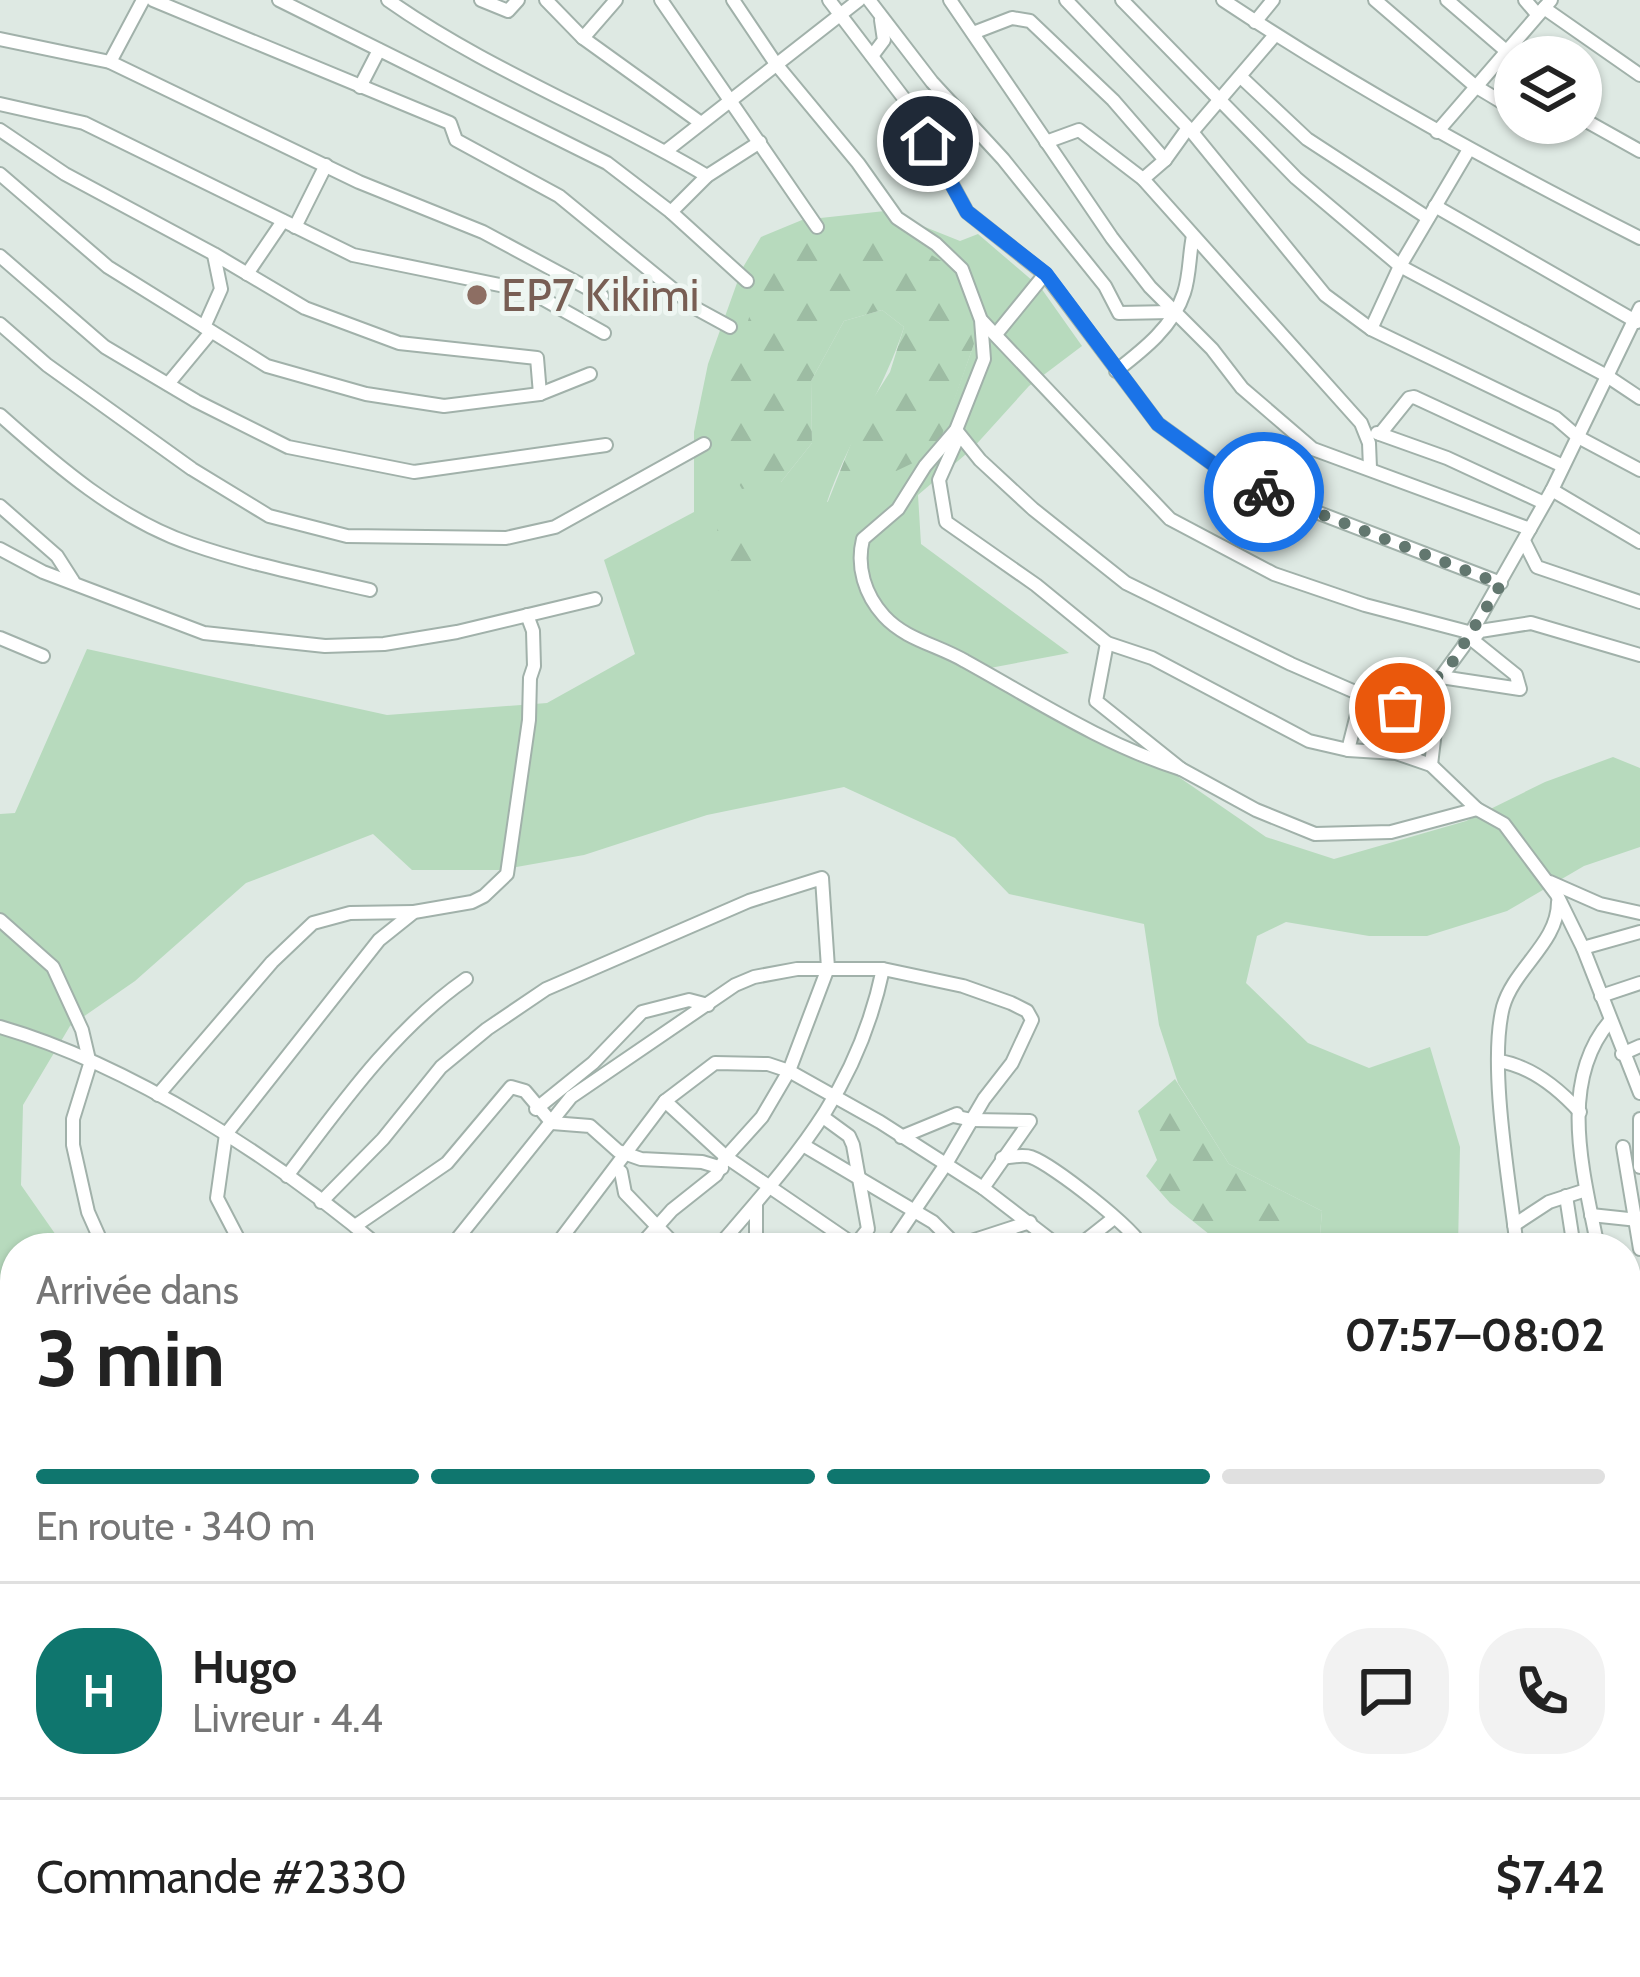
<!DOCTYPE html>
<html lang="fr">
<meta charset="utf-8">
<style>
:root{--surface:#fff;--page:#f2f2f2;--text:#222;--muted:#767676;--line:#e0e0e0;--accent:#0f766e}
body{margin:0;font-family:Cabin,sans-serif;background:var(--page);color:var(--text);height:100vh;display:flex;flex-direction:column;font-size:45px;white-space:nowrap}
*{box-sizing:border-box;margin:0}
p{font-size:39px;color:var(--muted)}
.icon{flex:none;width:66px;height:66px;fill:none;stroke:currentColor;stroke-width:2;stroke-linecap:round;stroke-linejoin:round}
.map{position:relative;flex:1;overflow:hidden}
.details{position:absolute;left:0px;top:1233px;width:1641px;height:744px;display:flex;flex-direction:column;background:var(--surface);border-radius:48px 48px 0 0;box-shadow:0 3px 9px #0004}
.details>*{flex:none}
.fabs{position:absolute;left:1494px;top:36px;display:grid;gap:24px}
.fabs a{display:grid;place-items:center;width:108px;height:108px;border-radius:50%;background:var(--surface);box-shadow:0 3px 9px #0004;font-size:60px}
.pin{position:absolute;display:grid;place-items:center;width:102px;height:102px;color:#fff;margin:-51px;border:6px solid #fff;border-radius:50%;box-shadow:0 3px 12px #0007}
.courier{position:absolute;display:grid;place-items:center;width:120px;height:120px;margin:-60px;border:9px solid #1a73e8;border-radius:50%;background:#fff;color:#222;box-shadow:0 3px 15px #0007}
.headline em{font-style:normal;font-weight:700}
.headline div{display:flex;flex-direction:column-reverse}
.headline{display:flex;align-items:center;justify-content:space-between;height:204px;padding:0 36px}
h1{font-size:78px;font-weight:700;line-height:90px}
.bar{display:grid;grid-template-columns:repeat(4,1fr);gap:18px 12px;align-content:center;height:144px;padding:0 36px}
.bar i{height:15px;border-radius:9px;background:var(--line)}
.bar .selected{background:var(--accent)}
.bar p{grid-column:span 4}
.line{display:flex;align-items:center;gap:30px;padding:0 36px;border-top:3px solid var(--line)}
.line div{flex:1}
.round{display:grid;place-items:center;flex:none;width:126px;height:126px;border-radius:48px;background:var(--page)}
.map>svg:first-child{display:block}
</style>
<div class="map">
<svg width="1640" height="1977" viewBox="0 0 1640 1977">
<defs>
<pattern id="forest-firs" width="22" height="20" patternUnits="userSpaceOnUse" patternTransform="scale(3)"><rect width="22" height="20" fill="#b7dabd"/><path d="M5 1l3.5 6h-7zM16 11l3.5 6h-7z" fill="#9dbca3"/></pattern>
</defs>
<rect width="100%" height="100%" fill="#dee9e3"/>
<g fill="#b7dabd" fill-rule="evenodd">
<path d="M885,211L960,241L978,234L1041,288L1082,346L1029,386L972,449L918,495L921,544L1069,653L974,671L1170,771L1266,837L1334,859L1466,821L1545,782L1613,757L1640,768V847L1584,866L1507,911L1427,936H1369L1286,922L1257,936L1246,983L1308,1043L1369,1068L1430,1047L1460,1147L1458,1248H1319L1322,1211L1229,1164L1178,1083L1159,1025L1144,924L1009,894L955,838L844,787L707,815L584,855L499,870H412L373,834L246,883L135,981L70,1026L23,1105L21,1185L65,1248H15V1636L0,1614V814L15,813L87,649L387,715L547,703L635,654L604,560L694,512V432L708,364L742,269L761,237L802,220ZM768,259L974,344L935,452L827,502C848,440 885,388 904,327L882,310L844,321L811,381L812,443L781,482L749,322Z"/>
<path d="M1626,1532L1640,1545V1828L1626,1777Z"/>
<path d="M15,1821V1962H47L42,1977H0V1838Z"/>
<path d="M250,1962H518L533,1977H266Z"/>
</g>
<g fill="url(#forest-firs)">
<path d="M843,237L907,240L951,267L974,344L936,452L827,504L862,416L890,372L904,327L882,310L844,321L811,381L812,443L781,482L742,489L712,438L767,259L795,245Z"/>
<path d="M717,511L771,543L744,567L738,601L719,613Z"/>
<path d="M1175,1079L1229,1164L1322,1211L1319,1248H1247L1235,1236L1224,1246L1170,1203L1146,1176L1157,1160L1138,1111Z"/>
<path d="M1626,1879L1640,1912V1976L1619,1962H1626Z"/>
</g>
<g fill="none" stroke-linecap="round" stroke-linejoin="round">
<g stroke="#87cace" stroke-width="3">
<path d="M0,1581L15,1589"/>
<path d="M1639,1691L1640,1700"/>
<path d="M343,1962L364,1977"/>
</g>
<g stroke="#a1b1aa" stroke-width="16">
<g id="minor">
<path d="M153,0L450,123L456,140L559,196L697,309L730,327"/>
<path d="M279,0L607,163L671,212L747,281"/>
<path d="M388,0C487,70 604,114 707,176"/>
<path d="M481,0L508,11L518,0"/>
<path d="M546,0L583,38L701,123"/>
<path d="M661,0L817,227"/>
<path d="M733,0L776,64L858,163L897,218L936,244L962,269L981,320L984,359L956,430L925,466L898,509L863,539C856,567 865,595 884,616C906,640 938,645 965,661C1034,699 1104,745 1181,769"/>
<path d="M829,0L909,105L967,212L1045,274L1158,424L1238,482L1501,583"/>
<path d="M869,0L932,82L1003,159L1105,286L1119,313L1172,312"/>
<path d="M950,0L1112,238L1150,287L1212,349L1242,388L1313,449L1530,529"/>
<path d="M1066,0L1192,132L1325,295L1371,329L1556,418L1578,437L1640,470"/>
<path d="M1122,0L1296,178L1400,266L1607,376L1640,398"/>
<path d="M1223,0C1357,89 1496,165 1640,238"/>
<path d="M1375,0L1475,86L1515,110"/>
<path d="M1447,0L1505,50"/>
<path d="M1525,0L1537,14"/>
<path d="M1544,8L1640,75"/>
<path d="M1255,22L1273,0"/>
<path d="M973,33L1012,18L1030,21L1113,100L1165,160"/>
<path d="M583,38L616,0"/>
<path d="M0,39L110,62L359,182L483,232L602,296"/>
<path d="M872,56L884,40L881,20"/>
<path d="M110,62L143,0"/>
<path d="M1242,78L1307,139L1428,218"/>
<path d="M360,87L379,50"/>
<path d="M0,104L84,123L353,255L529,291L604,333"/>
<path d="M1581,118L1640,151"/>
<path d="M0,130L65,174L214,254L305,308L399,343L537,358L540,394"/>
<path d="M1192,132L1275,35"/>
<path d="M1437,132L1551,0"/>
<path d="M1046,142L1079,130L1143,179L1361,423L1369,443L1370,468"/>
<path d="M666,151L859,0"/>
<path d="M0,174L108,267L267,366L366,394L444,406L540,394L590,374"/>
<path d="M1143,179L1165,160L1188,128"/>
<path d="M1435,206L1637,322"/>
<path d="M671,212L707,176L760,142"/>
<path d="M295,227L326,165"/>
<path d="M0,256L105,347L196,401L288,447L414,472L606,445"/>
<path d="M247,274L283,221"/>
<path d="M982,321L1170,519L1274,574L1365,605L1472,633"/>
<path d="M0,324L47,365L192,469L269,516L347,536L506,538L555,527L704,444"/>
<path d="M204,327L221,289L214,255"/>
<path d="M1371,329L1400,266L1468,151"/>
<path d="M997,333L1045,274"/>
<path d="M1116,371C1143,350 1173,327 1184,293C1190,275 1189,255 1193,236"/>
<path d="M168,384L211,332"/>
<path d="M0,415C56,465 118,519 191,544C248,564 310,576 370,590"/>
<path d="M956,430L980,460L1033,509L1126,583L1291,664L1362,695L1424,716L1435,731L1431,765"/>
<path d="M1377,433L1447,458L1544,503"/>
<path d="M1380,434L1409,398L1414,397L1563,466"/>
<path d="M959,435L939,480L946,522L1036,585L1107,643L1152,658L1309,741L1348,750L1396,753L1431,765L1477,809L1504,824L1557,895L1583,948L1640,1093"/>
<path d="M1552,490L1640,542"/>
<path d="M0,506L57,556L73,581"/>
<path d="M1524,541L1537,567L1640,602"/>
<path d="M0,549L43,572L204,633L325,646L384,644L457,632L595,599"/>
<path d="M0,638L43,656"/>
<path d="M1474,638L1480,631L1531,623L1640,655"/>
<path d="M1107,643L1096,701L1181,769L1256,810L1315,834L1391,832L1477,809"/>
<path d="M1441,677L1520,689L1516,675L1470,638"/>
<path d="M1400,708L1441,677L1463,647L1552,490L1640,308"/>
<path d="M1348,750L1362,695"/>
<path d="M1550,882L1600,904L1640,913"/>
<path d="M0,920L53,967L82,1030L90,1064L73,1119V1145L88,1212L104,1248"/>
<path d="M1583,948L1640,932"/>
<path d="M1601,996L1640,983"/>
<path d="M0,1027C131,1065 278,1160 381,1248"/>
<path d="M1622,1054L1640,1046"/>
<path d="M1499,1061C1531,1066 1559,1089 1580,1112"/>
<path d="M158,1095L272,962L313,923L350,913L414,912"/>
<path d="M665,1101L726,1157L859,1248"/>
<path d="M536,1109L593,1063L642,1012L689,1000L708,1005"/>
<path d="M953,1116L972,1120L1030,1121L983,1188"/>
<path d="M823,1117L849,1136L853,1145L868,1229L853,1248"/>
<path d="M1640,1119V1167"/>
<path d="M901,1137L957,1114"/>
<path d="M803,1145L933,1222L959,1248"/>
<path d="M1623,1147L1640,1249"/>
<path d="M1002,1158C1011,1157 1023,1154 1031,1157C1053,1165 1134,1228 1143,1248"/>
<path d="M616,1168L621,1172L625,1193L678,1248"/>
<path d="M287,1176C340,1106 393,1030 466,979"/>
<path d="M1566,1196L1574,1248"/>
<path d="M321,1202L383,1139L441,1067L487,1029L546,989L749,901L822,878L828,968L789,1071L762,1117L726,1157L716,1175L672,1210L638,1248"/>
<path d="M1591,1215L1638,1220"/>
<path d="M1514,1225L1549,1202L1586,1190"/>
<path d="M355,1226L447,1163L511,1087L525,1091L552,1123L590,1126L618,1151L641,1159L702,1162L722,1168"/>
<path d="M956,1246L1030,1222"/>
<path d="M243,1248L217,1198L226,1134L379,940L414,912L472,902L484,896L507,874L529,720L530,678L534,666L533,631L527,615"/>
<path d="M450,1248L571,1097L735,985L754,977L797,969H883L963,986L1011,1003L1027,1011L1032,1020L1012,1063L984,1099L946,1164L889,1248"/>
<path d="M554,1248L665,1101L715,1063L768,1064L789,1071L880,1122L983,1188L1061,1248"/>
<path d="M717,1248C796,1156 857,1092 883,969"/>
<path d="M756,1248V1204"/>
<path d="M1076,1248L1114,1218"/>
<path d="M1517,1248C1510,1185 1488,1066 1503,1007C1514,968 1558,943 1558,902"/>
<path d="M1598,1248C1584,1175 1557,1083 1610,1021"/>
<path d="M1626,1400L1640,1447"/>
<path d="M1626,1480L1640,1493"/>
<path d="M0,1643L15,1669"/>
<path d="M0,1757L6,1775L0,1793"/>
<path d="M1626,1817L1640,1804"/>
<path d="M216,1962V1977"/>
<path d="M542,1962L553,1977"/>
<path d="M624,1962L636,1977"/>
<path d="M717,1962L729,1977"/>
<path d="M796,1962L807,1977"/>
<path d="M889,1962L901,1977"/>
<path d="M1172,1962L1191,1977"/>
<path d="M1321,1962L1341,1977"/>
<path d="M1375,1962L1387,1977"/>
<path d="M84,1977L108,1962"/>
<path d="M140,1977L142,1962"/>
<path d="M828,1977L844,1965L854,1977"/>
<path d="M1017,1977L1032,1962"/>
<path d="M1451,1977L1467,1962"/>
</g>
</g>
<use href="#minor" stroke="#fff" stroke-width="12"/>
</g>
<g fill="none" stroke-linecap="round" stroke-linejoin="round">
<path stroke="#62776f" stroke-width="12" stroke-dasharray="0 21.6" d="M1264,492L1501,584L1450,666L1400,708"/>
<path stroke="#1a73e8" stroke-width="15" d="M928,141L967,212L1046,274L1158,424L1238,482L1264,492"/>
</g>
<circle fill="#8d6e63" stroke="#eef6f2" stroke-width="4.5" cx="477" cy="295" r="12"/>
<g text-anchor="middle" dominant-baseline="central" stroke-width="10" stroke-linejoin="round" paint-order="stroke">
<g font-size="45" fill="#785e54" stroke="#eef6f2" text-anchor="start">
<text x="501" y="295">EP7 Kikimi</text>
</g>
</g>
</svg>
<div class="fabs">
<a><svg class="icon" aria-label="layers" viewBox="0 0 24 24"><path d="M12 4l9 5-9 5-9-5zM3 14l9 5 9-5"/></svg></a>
</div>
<div class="pin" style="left:1400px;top:708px;background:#ea580c"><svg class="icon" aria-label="bag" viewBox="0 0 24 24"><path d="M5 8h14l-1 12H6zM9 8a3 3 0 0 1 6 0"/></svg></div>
<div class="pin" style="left:928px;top:141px;background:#1f2937"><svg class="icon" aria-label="home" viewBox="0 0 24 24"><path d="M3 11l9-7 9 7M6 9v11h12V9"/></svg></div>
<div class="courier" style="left:1264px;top:492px"><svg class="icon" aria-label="bike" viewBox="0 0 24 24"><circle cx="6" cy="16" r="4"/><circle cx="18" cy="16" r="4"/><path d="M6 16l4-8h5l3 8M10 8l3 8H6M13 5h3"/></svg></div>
<section class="details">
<div class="headline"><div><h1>3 min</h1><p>Arrivée dans</p></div><em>07:57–08:02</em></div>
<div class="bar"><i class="selected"></i><i class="selected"></i><i class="selected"></i><i></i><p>En route · 340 m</p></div>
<div class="line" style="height:216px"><b class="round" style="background:var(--accent);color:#fff">H</b><div><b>Hugo</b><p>Livreur · 4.4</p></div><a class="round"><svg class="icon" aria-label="chat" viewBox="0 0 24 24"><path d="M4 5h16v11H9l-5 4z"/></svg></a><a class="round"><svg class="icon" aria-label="phone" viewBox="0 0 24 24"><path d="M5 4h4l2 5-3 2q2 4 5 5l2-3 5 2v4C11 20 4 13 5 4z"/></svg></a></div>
<div class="line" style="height:156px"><div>Commande #2330</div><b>$7.42</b></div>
</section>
</div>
